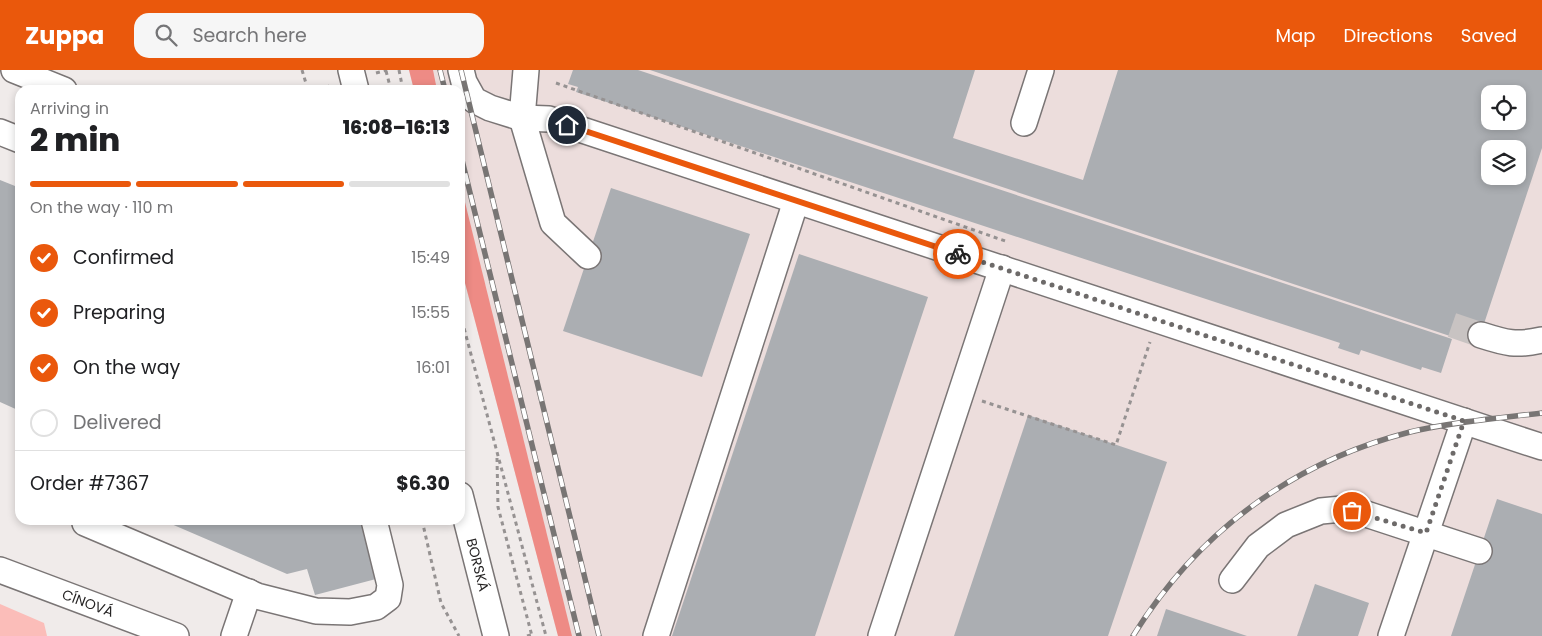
<!DOCTYPE html>
<meta charset="utf-8">
<style>
:root{--surface:#fff;--page:#f6f6f6;--text:#202124;--muted:#757577;--line:#e0e0e0;--accent:#ea580c}
body{margin:0;font-family:Poppins,sans-serif;background:var(--page);color:var(--text);height:100vh;display:flex;flex-direction:column;font-size:19px;white-space:nowrap}
*{box-sizing:border-box;margin:0}
p{font-size:16px;color:var(--muted)}
.icon{flex:none;width:28px;height:28px;fill:none;stroke:currentColor;stroke-width:2;stroke-linecap:round;stroke-linejoin:round}
.map{position:relative;flex:1;overflow:hidden}
.sheet{position:absolute;left:15px;top:15px;width:450px;height:440px;display:flex;flex-direction:column;background:var(--surface);border-radius:15px;box-shadow:0 2px 8px #0003}
.sheet>*{flex:none}
.fabs{position:absolute;left:1481px;top:15px;display:grid;gap:10px}
.fabs a{display:grid;place-items:center;width:45px;height:45px;border-radius:10px;background:var(--surface);box-shadow:0 2px 8px #0003;font-size:25px}
.pin{position:absolute;display:grid;place-items:center;width:42px;height:42px;color:#fff;margin:-21px;border:2px solid #fff;border-radius:50%;box-shadow:0 1px 5px #0007}
.courier{position:absolute;display:grid;place-items:center;width:50px;height:50px;margin:-25px;border:4px solid #ea580c;border-radius:50%;background:#fff;color:#222;box-shadow:0 1px 6px #0007}
.headline em{font-style:normal;font-weight:800}
.headline div{display:flex;flex-direction:column-reverse}
.headline{display:flex;align-items:center;justify-content:space-between;height:85px;padding:0 15px}
h1{font-size:32px;font-weight:800;line-height:38px}
.bar{display:grid;grid-template-columns:repeat(4,1fr);gap:8px 5px;align-content:center;height:60px;padding:0 15px}
.bar i{height:6px;border-radius:4px;background:var(--line)}
.bar .current{background:var(--accent)}
.bar p{grid-column:span 4}
.line{display:flex;align-items:center;gap:12px;padding:0 15px;border-top:1px solid var(--line)}
.line div{flex:1}
ol{padding:0 15px;list-style:none}
li{display:flex;align-items:center;gap:15px;height:55px}
li p{margin-inline-start:auto}
li .icon{padding:5px;border-radius:50%;background:var(--accent);color:#fff;stroke-width:4}
li:last-child{color:var(--muted)}
li i{width:28px;height:28px;border:2px solid var(--line);border-radius:50%}
header{display:flex;align-items:center;gap:30px;box-sizing:border-box;height:70px;padding:0 25px;background:var(--accent);color:#fff}
header strong{font-size:24px}
nav{display:flex;gap:28px;margin-inline-start:auto;font-size:18px}
.search{width:350px;height:45px;background:var(--page);display:flex;align-items:center;gap:12px;box-sizing:border-box;padding:0 18px;border-radius:15px;color:var(--muted);font-size:19px}
.map>svg:first-child{display:block}
</style>
<header>
<strong>Zuppa</strong>
<div class="search"><svg class="icon" aria-label="search" viewBox="0 0 24 24"><circle cx="10" cy="10" r="6"/><path d="M15 15l6 6"/></svg>Search here</div>
<nav><a>Map</a><a>Directions</a><a>Saved</a></nav>
</header>
<div class="map">
<svg width="1542" height="566" viewBox="0 0 1542 566">
<rect width="100%" height="100%" fill="#f0ebea"/>
<path fill="#ecdddc" fill-rule="evenodd" d="M409,0H1542V566H558L460,194V20H414ZM1490,24H1518V51H1490ZM1490,79H1518V106H1490Z"/>
<path fill="#fbbdb9" d="M0,534L44,553L47,566H0Z"/>
<g fill="#ee8b85">
<path d="M409,0H433L437,20H414Z"/>
<path d="M460,112L572,566H558L460,194Z"/>
</g>
<g fill="#abaeb2" fill-rule="evenodd">
<path d="M573,0H638L1452,269L1441,303L1422,297L1421,300L1361,280L1359,285L1338,278L1340,273L576,22L578,17L568,14Z"/>
<path d="M650,0H975L953,68L1083,110L1118,0H1542V78L1477,275ZM1490,24H1518V51H1490ZM1490,79H1518V106H1490Z"/>
<path d="M0,110L20,118V341L0,332Z"/>
<path d="M611,118L750,164L702,307L563,261Z"/>
<path d="M799,184L928,227L815,566H672Z"/>
<path d="M1028,345L1167,392L1108,566H954Z"/>
<path d="M1497,429L1542,444V566H1451Z"/>
<path d="M162,450H361L376,509L315,525L307,499L287,504Z"/>
<path d="M1315,514L1369,533L1358,566H1297Z"/>
<path d="M1166,539L1247,566H1157Z"/>
</g>
<g fill="none" stroke-linecap="round" stroke-linejoin="round">
<path stroke="#c8c3c2" stroke-width="25" stroke-dasharray="25 12" stroke-linecap="butt" d="M1452,255L1481,265"/>
<g stroke="#7a7575" stroke-width="28">
<g id="minor">
<path d="M14,0L64,20"/>
<path d="M351,0L356,20"/>
<path d="M461,0L464,12L474,30L490,38L522,48L549,49L1542,377"/>
<path d="M526,0L522,48L553,153L588,186"/>
<path d="M1024,53L1041,0"/>
<path d="M0,62L20,70"/>
<path d="M1481,265C1506,273 1516,276 1542,270"/>
<path id="s1" d="M460,425L496,566"/>
<path d="M85,453L257,526L316,541L350,542L376,537L388,528L390,515L374,450"/>
<path id="s2" d="M0,500L176,566"/>
<path d="M1232,510L1258,476L1286,455L1321,441L1342,439L1363,443L1479,481"/>
<path d="M234,566L249,522"/>
<path d="M656,566L796,131"/>
<path d="M881,566L1002,198"/>
<path d="M1391,566L1464,351"/>
</g>
</g>
<g stroke="#969292" stroke-width="3" stroke-dasharray="4 4" stroke-linecap="butt">
<path d="M302,0L308,20"/>
<path d="M399,0L403,20"/>
<path d="M386,1L391,20"/>
<path d="M376,3L387,0"/>
<path d="M556,13L1008,172"/>
<path d="M313,20L329,16"/>
<path d="M460,243L546,566"/>
<path d="M460,261L465,269"/>
<path d="M982,331L1116,375L1150,272"/>
<path d="M497,388L498,437L532,566"/>
<path d="M422,450L441,533L459,566"/>
<path d="M527,566L531,565"/>
</g>
<use href="#minor" stroke="#fff" stroke-width="25"/>
<g stroke="#787574" stroke-width="5.5">
<g id="rail">
<path d="M440,0L445,20"/>
<path d="M461,0L599,566"/>
<path d="M460,82L579,566"/>
<path d="M1133,566C1197,463 1292,392 1410,362C1451,352 1500,348 1542,343"/>
</g>
</g>
<use href="#rail" stroke="#fff" stroke-width="4" stroke-dasharray="11" stroke-linecap="butt"/>
</g>
<g fill="none" stroke-linecap="round" stroke-linejoin="round">
<path stroke="#6d6a69" stroke-width="5" stroke-dasharray="0 9" d="M958,184L1464,351L1426,463L1352,441"/>
<path stroke="#ea580c" stroke-width="6" d="M567,55L958,184"/>
</g>
<g text-anchor="middle" dominant-baseline="central" stroke-width="4" stroke-linejoin="round" paint-order="stroke">
<g font-size="14" fill="#262424" stroke="#fff">
<text stroke="none"><textPath href="#s1" startOffset="72">BORSKÁ</textPath></text>
<text stroke="none"><textPath href="#s2" startOffset="94">CÍNOVÁ</textPath></text>
</g>
</g>
</svg>
<div class="fabs">
<a><svg class="icon" aria-label="locate" viewBox="0 0 24 24"><circle cx="12" cy="12" r="6"/><path d="M12 2v4M12 18v4M2 12h4M18 12h4"/></svg></a>
<a><svg class="icon" aria-label="layers" viewBox="0 0 24 24"><path d="M12 4l9 5-9 5-9-5zM3 14l9 5 9-5"/></svg></a>
</div>
<div class="pin" style="left:1352px;top:441px;background:#ea580c"><svg class="icon" aria-label="bag" viewBox="0 0 24 24"><path d="M5 8h14l-1 12H6zM9 8a3 3 0 0 1 6 0"/></svg></div>
<div class="pin" style="left:567px;top:55px;background:#1f2937"><svg class="icon" aria-label="home" viewBox="0 0 24 24"><path d="M3 11l9-7 9 7M6 9v11h12V9"/></svg></div>
<div class="courier" style="left:958px;top:184px"><svg class="icon" aria-label="bike" viewBox="0 0 24 24"><circle cx="6" cy="16" r="4"/><circle cx="18" cy="16" r="4"/><path d="M6 16l4-8h5l3 8M10 8l3 8H6M13 5h3"/></svg></div>
<section class="sheet">
<div class="headline"><div><h1>2 min</h1><p>Arriving in</p></div><em>16:08–16:13</em></div>
<div class="bar"><i class="current"></i><i class="current"></i><i class="current"></i><i></i><p>On the way · 110 m</p></div>
<ol>
<li><svg class="icon" aria-label="check" viewBox="0 0 24 24"><path d="M5 12l5 5 9-10"/></svg>Confirmed<p>15:49</p></li>
<li><svg class="icon" aria-label="check" viewBox="0 0 24 24"><path d="M5 12l5 5 9-10"/></svg>Preparing<p>15:55</p></li>
<li><svg class="icon" aria-label="check" viewBox="0 0 24 24"><path d="M5 12l5 5 9-10"/></svg>On the way<p>16:01</p></li>
<li><i></i>Delivered</li>
</ol>
<div class="line" style="height:65px"><div>Order #7367</div><b>$6.30</b></div>
</section>
</div>
